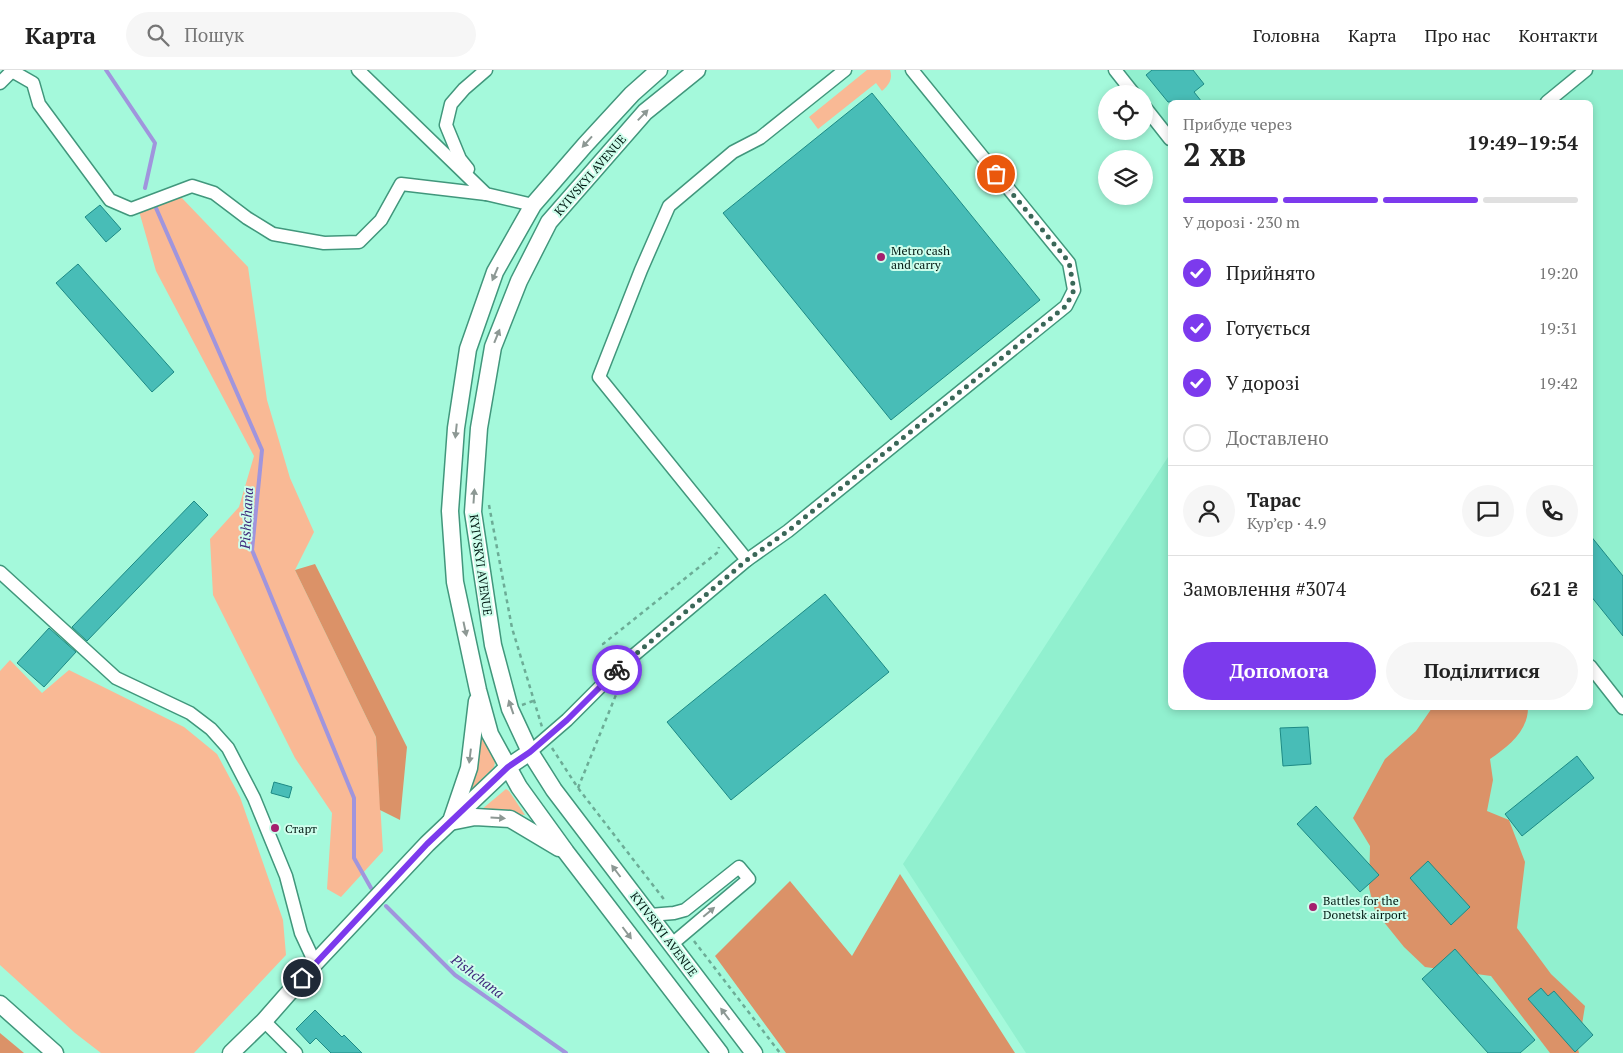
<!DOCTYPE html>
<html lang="uk">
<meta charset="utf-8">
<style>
:root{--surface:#fff;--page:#f6f6f6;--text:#222;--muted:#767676;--line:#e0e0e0;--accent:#7c3aed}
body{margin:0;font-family:"PT Serif",serif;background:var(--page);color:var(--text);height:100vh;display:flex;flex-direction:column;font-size:19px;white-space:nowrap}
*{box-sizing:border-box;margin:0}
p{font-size:16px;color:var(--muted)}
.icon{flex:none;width:28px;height:28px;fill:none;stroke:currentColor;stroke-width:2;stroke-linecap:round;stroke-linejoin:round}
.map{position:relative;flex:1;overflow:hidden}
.sheet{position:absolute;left:1168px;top:30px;width:425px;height:610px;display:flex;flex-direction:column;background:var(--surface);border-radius:8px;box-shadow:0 2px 8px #0003}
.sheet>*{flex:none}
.tools{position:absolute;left:1098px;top:15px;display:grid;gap:10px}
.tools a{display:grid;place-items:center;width:55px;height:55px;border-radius:50%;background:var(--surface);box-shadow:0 2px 8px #0003;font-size:25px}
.pin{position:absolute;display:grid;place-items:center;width:42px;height:42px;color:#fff;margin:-21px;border:2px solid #fff;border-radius:50%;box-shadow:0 1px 5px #0007}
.courier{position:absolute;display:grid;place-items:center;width:50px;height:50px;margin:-25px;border:4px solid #7c3aed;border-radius:50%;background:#fff;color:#222;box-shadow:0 1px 6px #0007}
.headline em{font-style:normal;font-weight:600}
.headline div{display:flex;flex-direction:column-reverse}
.headline{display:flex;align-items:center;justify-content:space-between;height:85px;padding:0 15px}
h1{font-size:32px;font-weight:600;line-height:38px}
.bar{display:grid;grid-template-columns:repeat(4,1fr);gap:8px 5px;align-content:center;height:60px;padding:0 15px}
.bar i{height:6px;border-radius:4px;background:var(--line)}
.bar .current{background:var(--accent)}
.bar p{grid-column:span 4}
.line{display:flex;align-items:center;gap:12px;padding:0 15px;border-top:1px solid var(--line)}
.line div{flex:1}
.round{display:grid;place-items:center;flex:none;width:52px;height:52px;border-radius:26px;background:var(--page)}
ol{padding:0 15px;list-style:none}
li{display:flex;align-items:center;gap:15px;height:55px}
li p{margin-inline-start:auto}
li .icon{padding:5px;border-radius:50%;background:var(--accent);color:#fff;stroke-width:4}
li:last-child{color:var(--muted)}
li i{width:28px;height:28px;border:2px solid var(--line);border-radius:50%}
.primary-button{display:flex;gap:10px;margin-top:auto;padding:10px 15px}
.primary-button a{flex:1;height:58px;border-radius:30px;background:var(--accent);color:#fff;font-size:20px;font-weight:600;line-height:58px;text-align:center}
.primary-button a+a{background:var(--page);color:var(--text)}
header{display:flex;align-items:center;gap:30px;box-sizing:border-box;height:70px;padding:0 25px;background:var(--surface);border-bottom:1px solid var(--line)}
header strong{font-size:24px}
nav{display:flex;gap:28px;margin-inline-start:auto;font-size:18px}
.search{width:350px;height:45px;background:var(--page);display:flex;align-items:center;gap:12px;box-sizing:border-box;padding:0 18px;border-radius:28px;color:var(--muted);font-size:19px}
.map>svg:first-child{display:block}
</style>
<header>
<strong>Карта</strong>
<div class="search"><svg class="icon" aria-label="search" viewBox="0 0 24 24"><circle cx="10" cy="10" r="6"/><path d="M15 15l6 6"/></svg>Пошук</div>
<nav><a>Головна</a><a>Карта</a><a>Про нас</a><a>Контакти</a></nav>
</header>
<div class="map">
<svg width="1623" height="983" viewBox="0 0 1623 983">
<rect width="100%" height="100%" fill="#a4f9db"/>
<path fill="#91f0cf" d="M1108,0H1623V983H1026L903,794L1170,384V638H1590V32H1170V78L1144,45V24H1127Z"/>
<g fill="#f9b995">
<path d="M867,0H890C893,9 889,15 882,21L876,13L818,59L809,47Z"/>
<path d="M180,126L248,197L267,330L290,408L314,462L295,500L376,667L383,781L341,827L327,819L332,743L295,688L213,525L210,469L239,437L254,386L156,201L139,141Z"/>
<path d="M10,590L42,623L69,600L184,657L217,684L240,727L283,850L286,885L194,983H101L75,963L0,895V601Z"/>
<path d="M480,662L495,692L494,697L468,723Z"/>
<path d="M506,719L509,721L525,745L481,740Z"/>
</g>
<g fill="#db9268">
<path d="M315,494L407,677L400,750L380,740L376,667L295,500Z"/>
<path d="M1432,638H1528C1528,661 1508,677 1490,689L1493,710L1487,741L1509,750L1525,792L1517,858L1551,904L1585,936L1578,979L1579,983H1550L1491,906L1425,897L1404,877L1375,841L1369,818L1370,776L1353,748L1385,689L1416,661Z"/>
<path d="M900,804L1015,983H786L715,886L790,811L852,886Z"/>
<path d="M0,963L24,983H0Z"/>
</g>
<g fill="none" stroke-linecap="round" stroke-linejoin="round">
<g stroke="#a095dd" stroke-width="4">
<path d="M106,0L155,73L145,118"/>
<path d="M156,138L262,380L252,480L354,728V788L371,818"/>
<path d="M386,836L455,905L566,983"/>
</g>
</g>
<g fill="#48bdb7" stroke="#1d8a85">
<path d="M1152,0H1193L1204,14L1194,22L1202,32H1168L1146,5Z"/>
<path d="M872,23L1040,230L891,350L723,143Z"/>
<path d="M100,135L121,159L106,172L85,147Z"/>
<path d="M78,194L174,302L152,322L56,213Z"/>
<path d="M194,431L208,445L87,571L72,557Z"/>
<path d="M1590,465L1623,506V566L1590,525Z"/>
<path d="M825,524L889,602L731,730L667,652Z"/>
<path d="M49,558L76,582L44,617L17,593Z"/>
<path d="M1308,657L1311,694L1283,696L1280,658Z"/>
<path d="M1577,686L1594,708L1522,766L1505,744Z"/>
<path d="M274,712L292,717L289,728L271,723Z"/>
<path d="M1316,736L1379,805L1360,822L1297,754Z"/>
<path d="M1428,791L1470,837L1451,855L1410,808Z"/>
<path d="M1455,879L1535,970L1520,983H1488L1422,909Z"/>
<path d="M1541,918L1548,926L1554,921L1593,965L1575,982L1528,929Z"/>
<path d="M315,940L342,967L344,965L362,983H331L316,968L310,974L296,959Z"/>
</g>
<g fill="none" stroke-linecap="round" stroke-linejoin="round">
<g stroke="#41977c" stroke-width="15">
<g id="minor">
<path d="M358,0L486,124L533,135"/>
<path d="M1115,0L1134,24"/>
<path d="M0,13L12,1L33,13L39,34L110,130L131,139L192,116L214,123L247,148L273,164L324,173L359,172L381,150L401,114L486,124"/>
<path d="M1547,32L1586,0"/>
<path d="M1144,36L1170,69"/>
<path d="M468,99L460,89L446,55L451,34L464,19L486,0"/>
<path d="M747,490L788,461L1066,236L1074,220L1069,193L912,0"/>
<path d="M0,502L116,608L190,643L211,659L228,678L254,728L286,806L301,863L315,893"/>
<path d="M1590,596L1623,638"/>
<path d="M530,682L567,650L621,596L747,490L599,307L641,200L669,136L733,82L760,68L845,0"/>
<path d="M650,845L674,843L685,840L739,797L749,809L672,874"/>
<path d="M264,951L296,983"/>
</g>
</g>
<g stroke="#41977c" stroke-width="19">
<g id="major">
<path d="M659,0L632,24L585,75L533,135L495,202L468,279L456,358L450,441L455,512L478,620L490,664L519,717L566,782L720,983"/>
<path d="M697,0L645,42L549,152L519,211L493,277L479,358L473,442L493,575L510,639L530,682L554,720L754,983"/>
<path d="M452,748L469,698L477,631"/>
<path d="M450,752L475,747L510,749L559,778"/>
<path d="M0,934L55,983"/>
<path d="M231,983L264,951L315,893L427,774L508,697L530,682"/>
</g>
</g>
<g stroke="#6cac96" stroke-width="2.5" stroke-dasharray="4 4" stroke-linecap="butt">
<path d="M489,435L512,558L542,657"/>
<path d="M614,587L603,574L718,482L719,477"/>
<path d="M522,635L533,631"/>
<path d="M552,678L578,718L666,832"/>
<path d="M578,718L620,615"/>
<path d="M694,871L780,983"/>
</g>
<use href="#minor" stroke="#fff" stroke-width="12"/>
<use href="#major" stroke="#fff" stroke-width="16"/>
</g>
<defs><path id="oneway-solid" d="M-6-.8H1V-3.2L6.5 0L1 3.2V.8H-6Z" transform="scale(1.25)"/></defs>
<g fill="#8d9894">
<use href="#oneway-solid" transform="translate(643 45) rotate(-46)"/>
<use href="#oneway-solid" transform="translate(587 72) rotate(132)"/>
<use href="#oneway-solid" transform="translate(495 204) rotate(113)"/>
<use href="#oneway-solid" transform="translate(497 266) rotate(-68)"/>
<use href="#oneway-solid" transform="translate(456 361) rotate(96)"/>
<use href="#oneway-solid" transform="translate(474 426) rotate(-86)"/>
<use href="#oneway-solid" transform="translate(465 559) rotate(78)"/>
<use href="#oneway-solid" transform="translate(511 637) rotate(-109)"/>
<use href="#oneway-solid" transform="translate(470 686) rotate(97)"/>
<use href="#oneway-solid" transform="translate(498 748) rotate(4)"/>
<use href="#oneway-solid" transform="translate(616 801) rotate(-127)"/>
<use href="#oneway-solid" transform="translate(709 842) rotate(-40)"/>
<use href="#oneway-solid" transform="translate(627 863) rotate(53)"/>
<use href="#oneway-solid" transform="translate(725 944) rotate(-127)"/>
</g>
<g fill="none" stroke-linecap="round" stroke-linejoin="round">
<path stroke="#3a6758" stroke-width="5" stroke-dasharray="0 9" d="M617,600L747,490L788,461L1066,236L1074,220L1069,192L996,104"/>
<path stroke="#7c3aed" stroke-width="6" d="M302,908L427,774L508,697L530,682L567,650L617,600"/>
</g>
<g fill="#a4206e" stroke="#cefeec" stroke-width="2">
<circle cx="881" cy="187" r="5"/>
<circle cx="275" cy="758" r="5"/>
<circle cx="1313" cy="837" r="5"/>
</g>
<g text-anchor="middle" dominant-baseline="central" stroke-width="4" stroke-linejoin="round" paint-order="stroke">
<g font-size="12" fill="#011912" stroke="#cefeec">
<text transform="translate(590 105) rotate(-49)">KYIVSKYI AVENUE</text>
<text transform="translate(481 495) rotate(82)">KYIVSKYI AVENUE</text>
<text transform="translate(664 864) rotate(53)">KYIVSKYI AVENUE</text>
</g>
<g font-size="12" fill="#011912" stroke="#cefeec" text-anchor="start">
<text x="891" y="180">Metro cash<tspan x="891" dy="14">and carry</tspan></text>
<text x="285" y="758">Старт</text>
<text x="1323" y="830">Battles for the<tspan x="1323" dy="14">Donetsk airport</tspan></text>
</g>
<g font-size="14" font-style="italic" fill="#3e287b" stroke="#cefeec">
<text transform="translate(246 448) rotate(-87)">Pishchana</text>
<text transform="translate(478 906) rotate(37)">Pishchana</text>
</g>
</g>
</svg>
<div class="tools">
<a><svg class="icon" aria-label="locate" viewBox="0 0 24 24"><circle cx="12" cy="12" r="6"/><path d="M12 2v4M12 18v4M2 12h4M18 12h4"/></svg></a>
<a><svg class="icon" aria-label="layers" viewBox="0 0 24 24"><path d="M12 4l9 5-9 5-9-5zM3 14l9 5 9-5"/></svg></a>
</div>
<div class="pin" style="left:996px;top:104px;background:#ea580c"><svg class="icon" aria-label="bag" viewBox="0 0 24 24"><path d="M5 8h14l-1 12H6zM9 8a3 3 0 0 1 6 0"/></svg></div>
<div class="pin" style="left:302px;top:908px;background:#1f2937"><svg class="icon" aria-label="home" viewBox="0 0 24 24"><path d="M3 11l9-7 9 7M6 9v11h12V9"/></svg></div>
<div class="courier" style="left:617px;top:600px"><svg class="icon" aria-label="bike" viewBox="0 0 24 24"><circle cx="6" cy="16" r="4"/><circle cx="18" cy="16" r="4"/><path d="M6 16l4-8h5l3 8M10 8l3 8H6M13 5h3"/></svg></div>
<section class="sheet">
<div class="headline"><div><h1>2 хв</h1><p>Прибуде через</p></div><em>19:49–19:54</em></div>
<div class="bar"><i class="current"></i><i class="current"></i><i class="current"></i><i></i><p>У дорозі · 230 m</p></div>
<ol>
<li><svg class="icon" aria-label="check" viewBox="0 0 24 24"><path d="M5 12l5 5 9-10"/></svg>Прийнято<p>19:20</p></li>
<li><svg class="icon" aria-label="check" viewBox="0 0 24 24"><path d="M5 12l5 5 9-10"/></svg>Готується<p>19:31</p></li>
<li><svg class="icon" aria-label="check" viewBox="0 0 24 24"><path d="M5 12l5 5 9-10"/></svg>У дорозі<p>19:42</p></li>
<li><i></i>Доставлено</li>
</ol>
<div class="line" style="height:90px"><a class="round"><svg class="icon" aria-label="person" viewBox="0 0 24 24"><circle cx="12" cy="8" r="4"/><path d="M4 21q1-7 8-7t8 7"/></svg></a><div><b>Тарас</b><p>Кур’єр · 4.9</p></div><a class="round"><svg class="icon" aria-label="chat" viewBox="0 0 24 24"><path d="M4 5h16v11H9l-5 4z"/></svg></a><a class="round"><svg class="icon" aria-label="phone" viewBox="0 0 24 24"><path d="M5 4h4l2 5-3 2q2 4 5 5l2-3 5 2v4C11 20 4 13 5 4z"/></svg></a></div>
<div class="line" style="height:65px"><div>Замовлення #3074</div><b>621 ₴</b></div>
<div class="primary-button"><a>Допомога</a><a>Поділитися</a></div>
</section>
</div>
